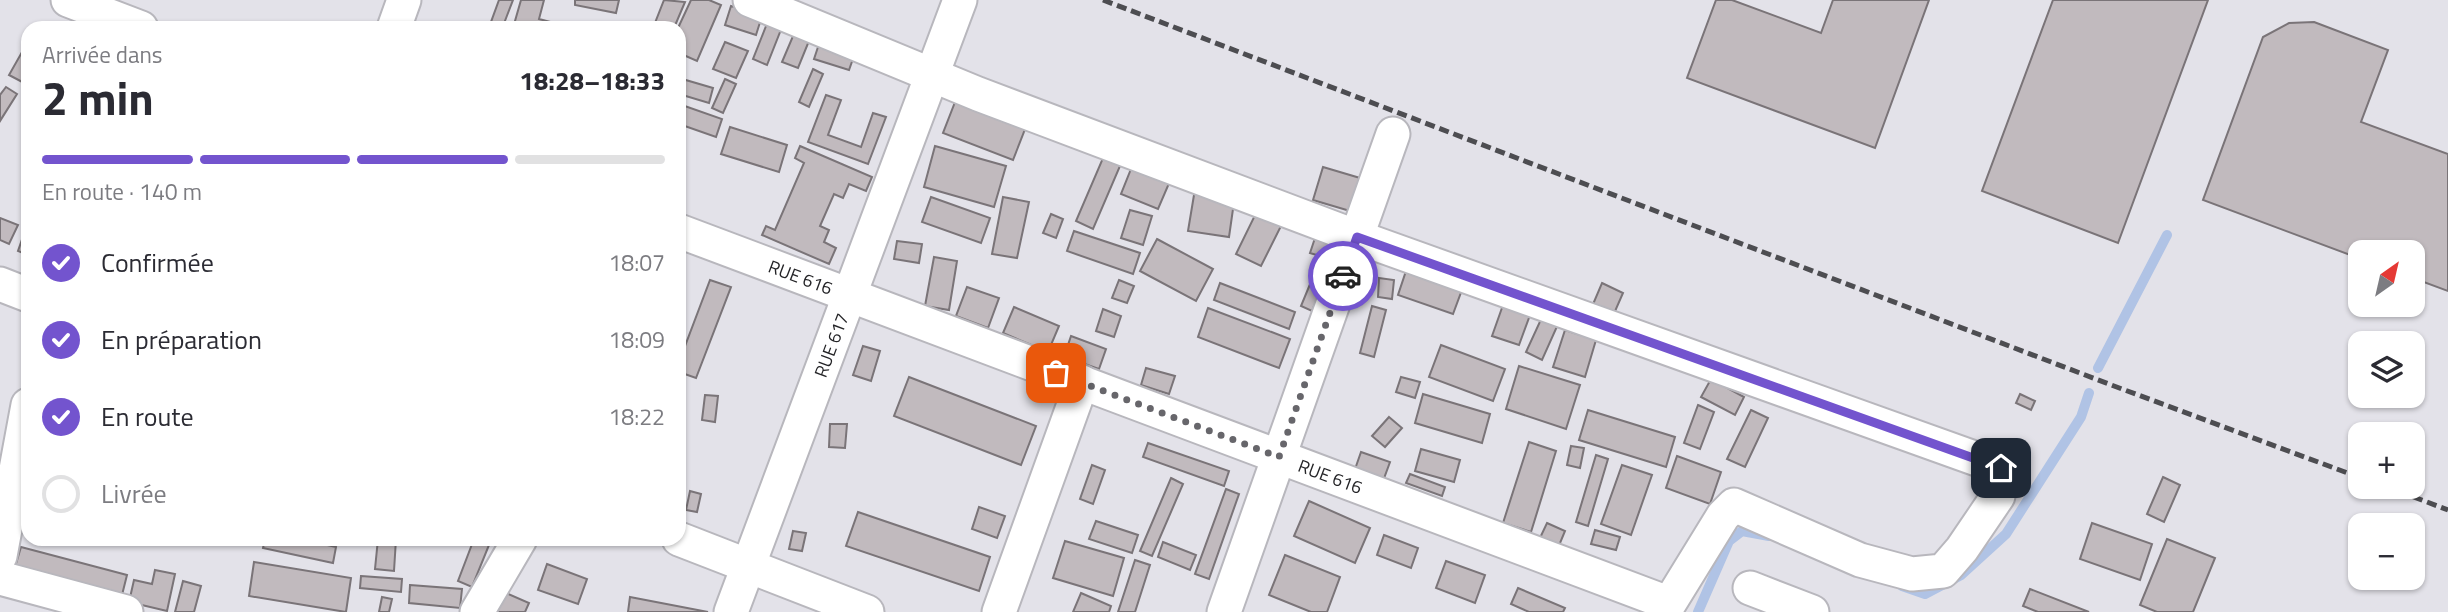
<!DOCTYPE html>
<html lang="fr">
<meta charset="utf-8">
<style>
:root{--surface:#fff;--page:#f7f7f7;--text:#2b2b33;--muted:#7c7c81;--line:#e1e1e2;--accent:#7354ce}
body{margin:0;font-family:"Titillium Web",sans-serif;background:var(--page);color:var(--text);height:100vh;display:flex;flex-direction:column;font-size:26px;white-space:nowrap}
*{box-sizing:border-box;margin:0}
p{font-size:23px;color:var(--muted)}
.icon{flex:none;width:38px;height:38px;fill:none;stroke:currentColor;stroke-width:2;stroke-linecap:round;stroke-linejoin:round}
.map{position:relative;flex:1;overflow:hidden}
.drawer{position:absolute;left:21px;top:21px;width:665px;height:525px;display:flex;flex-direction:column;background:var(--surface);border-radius:21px;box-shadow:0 2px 5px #0004}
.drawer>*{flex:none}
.needle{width:46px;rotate:34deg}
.tools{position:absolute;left:2348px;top:240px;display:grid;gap:14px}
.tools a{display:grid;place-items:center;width:77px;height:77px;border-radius:14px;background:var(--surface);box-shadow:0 2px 5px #0004;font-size:35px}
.pin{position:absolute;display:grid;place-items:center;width:60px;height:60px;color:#fff;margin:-30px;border-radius:14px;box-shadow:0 4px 10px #0006}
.courier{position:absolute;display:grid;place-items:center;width:70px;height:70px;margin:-35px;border:5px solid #7354ce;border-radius:50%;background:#fff;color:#222;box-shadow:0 2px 9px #0007}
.summary em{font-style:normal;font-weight:700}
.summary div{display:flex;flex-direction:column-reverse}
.summary{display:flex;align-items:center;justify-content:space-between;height:119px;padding:0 21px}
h1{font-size:46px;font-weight:700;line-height:52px}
.bar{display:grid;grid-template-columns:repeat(4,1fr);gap:10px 7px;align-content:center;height:84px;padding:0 21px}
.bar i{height:9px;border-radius:5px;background:var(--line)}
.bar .on{background:var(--accent)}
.bar p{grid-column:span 4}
ol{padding:0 21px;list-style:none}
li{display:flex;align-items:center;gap:21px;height:77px}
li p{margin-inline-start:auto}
li .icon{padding:7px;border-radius:50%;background:var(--accent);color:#fff;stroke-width:4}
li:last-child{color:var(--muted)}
li i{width:38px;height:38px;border:4px solid var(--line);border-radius:50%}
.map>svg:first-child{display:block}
</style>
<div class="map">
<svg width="2448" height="612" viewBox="0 0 2448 612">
<rect width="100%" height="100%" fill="#e3e2e9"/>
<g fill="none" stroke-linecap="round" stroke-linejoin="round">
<g stroke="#b0c3e5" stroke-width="10">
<path d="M2098,368L2167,235"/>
<path d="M1902,586L1925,594L1961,575L2006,534L2081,417L2089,393"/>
<path d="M1698,612L1729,541L1742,531L1769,536"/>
</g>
</g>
<g fill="#c1babe" stroke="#7a7478" stroke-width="2">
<path d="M499,0H513L503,26L491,22Z"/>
<path d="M521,0H544L539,19L558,24L557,28H513Z"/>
<path d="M575,0H619L616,13L575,5Z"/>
<path d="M664,0L685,2L674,28H653Z"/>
<path d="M691,0H709L721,5L697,61L679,53L678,28Z"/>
<path d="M1716,0H1732L1821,33L1833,0H1929L1875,148L1687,78Z"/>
<path d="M2053,0H2208L2118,243L1982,191Z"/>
<path d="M731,6L762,16L756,35L725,25Z"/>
<path d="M768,21L782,27L767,65L753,59Z"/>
<path d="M2314,22L2388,50L2361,122L2448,154V291L2413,278V252H2361V259L2203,200L2263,37L2289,23Z"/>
<path d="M796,29L811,36L798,68L782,62Z"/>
<path d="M820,41L855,53L849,70L814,59Z"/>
<path d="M725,42L748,51L736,78L713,69Z"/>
<path d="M26,45L28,46V85L9,75Z"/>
<path d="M679,61L684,63L679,78L713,88L709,103L679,94Z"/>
<path d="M813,69L823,74L809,107L799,102Z"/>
<path d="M725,79L736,84L723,113L712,108Z"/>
<path d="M6,87L17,94L0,121V95Z"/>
<path d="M826,95L841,100L828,135L861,147L873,113L886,117L868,164L808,142Z"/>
<path d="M957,97L1027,124L1013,160L943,133Z"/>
<path d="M679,104L722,119L716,137L679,124Z"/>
<path d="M730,127L787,145L779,172L721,154Z"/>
<path d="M800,146L872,177L866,191L849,184L843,198L834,194L820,226L829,230L824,242L836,248L829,264L762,235L766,226L775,230L804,163L795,158Z"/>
<path d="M935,146L1006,166L994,207L924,187Z"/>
<path d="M1106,151L1123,159L1093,229L1076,221Z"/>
<path d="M1135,159L1173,174L1158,209L1121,194Z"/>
<path d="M1323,167L1360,178L1350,211L1313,200Z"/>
<path d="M1195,189L1235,195L1229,237L1188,231Z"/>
<path d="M931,197L990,218L981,243L922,222Z"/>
<path d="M1003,197L1029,202L1017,258L992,254Z"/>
<path d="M1259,207L1284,220L1261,266L1236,254Z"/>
<path d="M1130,210L1152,216L1143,245L1121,238Z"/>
<path d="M1051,214L1063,219L1056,238L1043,233Z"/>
<path d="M0,218L18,225L9,244L0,240Z"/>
<path d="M25,231L28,232V255L18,251Z"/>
<path d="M1074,231L1140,253L1133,274L1067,251Z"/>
<path d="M1316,235L1339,242L1333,260L1310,253Z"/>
<path d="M1157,239L1213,269L1196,301L1140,271Z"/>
<path d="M897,241L922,244L919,263L894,259Z"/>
<path d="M934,257L957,261L949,310L925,306Z"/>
<path d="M1407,268L1463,287L1453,314L1398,295Z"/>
<path d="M1315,272L1327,276L1312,311L1301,306Z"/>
<path d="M1379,278L1394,280L1392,299L1378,297Z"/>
<path d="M710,280L731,287L696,378L679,372V362Z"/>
<path d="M1119,280L1134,286L1127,303L1112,298Z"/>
<path d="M1220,283L1295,312L1289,329L1214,300Z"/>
<path d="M1602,283L1623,293L1609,325L1588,316Z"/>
<path d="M967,287L999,298L988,328L956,316Z"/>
<path d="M1503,305L1530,315L1519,345L1492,336Z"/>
<path d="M1372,306L1386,310L1374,357L1360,353Z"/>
<path d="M1014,307L1059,326L1048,352L1003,333Z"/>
<path d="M1208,308L1290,339L1279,368L1198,337Z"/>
<path d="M1103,309L1121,316L1114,337L1096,331Z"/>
<path d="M1543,315L1559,322L1542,360L1526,352Z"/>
<path d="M1565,330L1596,340L1585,377L1553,367Z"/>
<path d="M1071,336L1106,349L1099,369L1064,357Z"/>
<path d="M1441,345L1505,369L1493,401L1429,377Z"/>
<path d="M863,346L880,351L871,381L853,375Z"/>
<path d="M1519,366L1580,385L1566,429L1506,409Z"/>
<path d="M1146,368L1175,376L1169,394L1141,385Z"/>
<path d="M909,377L1036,426L1021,465L894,416Z"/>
<path d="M1401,377L1420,382L1415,398L1396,392Z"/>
<path d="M1711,379L1744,397L1735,415L1701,397Z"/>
<path d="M1423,394L1490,414L1482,443L1415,423Z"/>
<path d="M2020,394L2035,401L2031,410L2016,403Z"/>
<path d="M705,395L718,396L715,422L702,420Z"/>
<path d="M1698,405L1714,412L1700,449L1684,443Z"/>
<path d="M1588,410L1675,437L1666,467L1579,440Z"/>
<path d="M1751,410L1768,418L1745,467L1727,459Z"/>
<path d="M1389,417L1402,428L1385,447L1372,436Z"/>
<path d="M830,424H847L845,448L829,447Z"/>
<path d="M1529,442L1556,451L1531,532L1503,523Z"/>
<path d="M1148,443L1229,471L1224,486L1143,457Z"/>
<path d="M1571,446L1584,448L1580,468L1567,465Z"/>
<path d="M1421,449L1460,460L1454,482L1415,471Z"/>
<path d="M1361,452L1390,462L1383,481L1354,472Z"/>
<path d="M1596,455L1608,459L1588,526L1576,522Z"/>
<path d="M1677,456L1721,472L1710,504L1666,488Z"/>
<path d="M1092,465L1105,470L1093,504L1080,499Z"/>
<path d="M1622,465L1652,475L1631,535L1601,524Z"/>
<path d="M1410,474L1445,487L1442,496L1406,483Z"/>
<path d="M2163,477L2180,485L2164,522L2147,514Z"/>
<path d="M1171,478L1183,484L1152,556L1140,551Z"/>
<path d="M1226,489L1239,494L1209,579L1195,574Z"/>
<path d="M690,491L701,494L697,512L686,510Z"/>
<path d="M1309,501L1370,528L1355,563L1294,536Z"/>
<path d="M979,507L1005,516L997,538L972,529Z"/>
<path d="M858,512L990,557L979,591L846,546Z"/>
<path d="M1096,521L1138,535L1132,553L1089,539Z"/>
<path d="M1547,523L1565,531L1558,548L1539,540Z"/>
<path d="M2092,523L2152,544L2140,580L2080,559Z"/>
<path d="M1595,530L1620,537L1616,550L1591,544Z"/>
<path d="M793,531L806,533L802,551L789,549Z"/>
<path d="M1384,535L1418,548L1411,568L1377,555Z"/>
<path d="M265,539H301L336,547L333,563L263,548Z"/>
<path d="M378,539H396L394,571L375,569Z"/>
<path d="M474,539L489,545L472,587L458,581Z"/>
<path d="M2167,539L2215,558L2193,612H2157L2140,605Z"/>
<path d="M1065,541L1124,558L1113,596L1053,578Z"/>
<path d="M1163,542L1196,555L1190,570L1158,557Z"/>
<path d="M21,547L127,575L122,595L15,567Z"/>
<path d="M1285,555L1340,577L1327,612H1311L1269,595Z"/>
<path d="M1135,560L1150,565L1135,612H1118Z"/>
<path d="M1446,561L1485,575L1475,603L1436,588Z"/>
<path d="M254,562L351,578L346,612L249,596Z"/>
<path d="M547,564L587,579L578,604L538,590Z"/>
<path d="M155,570L175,574L167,611L129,602L134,580L152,584Z"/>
<path d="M361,576L402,579L401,592L360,588Z"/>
<path d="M183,581L201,586L194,612H175Z"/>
<path d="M410,585L462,589L460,608L409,603Z"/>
<path d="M1518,588L1565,608L1563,612H1529L1511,604Z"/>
<path d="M2030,589L2089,612H2038L2023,606Z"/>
<path d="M506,593L529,603L525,612H497Z"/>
<path d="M1081,593L1111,606L1109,612H1073Z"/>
<path d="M382,597L392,599L389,612H379Z"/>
<path d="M630,597L708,612H628Z"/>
</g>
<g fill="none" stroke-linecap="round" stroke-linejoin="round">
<g stroke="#b8b7bd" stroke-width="37">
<g id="street">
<path d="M68,0L141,28"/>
<path d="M750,0L978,94L1357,237L2002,468L1998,496L1962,549L1943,571L1912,574L1860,560L1734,505L1723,516L1664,612"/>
<path d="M394,28L404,0"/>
<path id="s1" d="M679,231L1668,603"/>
<path d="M0,284L28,295"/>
<path d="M679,539L867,612"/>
<path d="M0,556L28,405"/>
<path d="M0,578L126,612"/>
<path d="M1750,588L1812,612"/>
<path d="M477,612L520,539"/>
<path id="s2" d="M731,612L960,0"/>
<path d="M999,612L1082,382"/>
<path d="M1224,612L1393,134"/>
</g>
</g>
<use href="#street" stroke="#fff" stroke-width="33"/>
<g stroke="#4d4d51" stroke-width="5" stroke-dasharray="10 5" stroke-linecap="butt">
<path d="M1103,0L2114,386L2361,478"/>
<path d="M2385,486L2448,510"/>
</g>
</g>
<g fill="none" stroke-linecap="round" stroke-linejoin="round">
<path stroke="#67666b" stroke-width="7" stroke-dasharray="0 12.6" d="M1056,373L1279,457L1343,276"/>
<path stroke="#7354ce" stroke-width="9" d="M1343,276L1357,237L2001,468"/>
</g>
<g text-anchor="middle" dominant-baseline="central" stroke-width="5" stroke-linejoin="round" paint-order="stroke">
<g font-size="18" fill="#242427" stroke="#fff">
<text stroke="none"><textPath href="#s1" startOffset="130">RUE 616</textPath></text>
<text stroke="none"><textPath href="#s2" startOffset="285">RUE 617</textPath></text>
<text stroke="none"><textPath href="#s1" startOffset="696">RUE 616</textPath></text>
</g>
</g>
</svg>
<div class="tools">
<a><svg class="needle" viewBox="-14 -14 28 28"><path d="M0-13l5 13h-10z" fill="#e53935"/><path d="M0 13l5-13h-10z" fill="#7c7c81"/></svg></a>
<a><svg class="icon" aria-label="layers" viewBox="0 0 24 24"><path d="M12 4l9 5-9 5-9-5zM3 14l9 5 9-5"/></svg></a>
<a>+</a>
<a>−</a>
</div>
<div class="pin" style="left:1056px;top:373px;background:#ea580c"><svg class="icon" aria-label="bag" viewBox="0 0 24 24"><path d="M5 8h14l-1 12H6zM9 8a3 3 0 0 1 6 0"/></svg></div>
<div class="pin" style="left:2001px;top:468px;background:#1f2937"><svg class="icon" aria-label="home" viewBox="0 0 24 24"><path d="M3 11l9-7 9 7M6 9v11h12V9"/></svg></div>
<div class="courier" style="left:1343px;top:276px"><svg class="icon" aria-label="car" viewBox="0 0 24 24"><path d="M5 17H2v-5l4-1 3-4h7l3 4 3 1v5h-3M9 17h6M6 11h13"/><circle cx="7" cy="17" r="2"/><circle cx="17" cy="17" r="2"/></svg></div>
<section class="drawer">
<div class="summary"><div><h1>2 min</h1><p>Arrivée dans</p></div><em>18:28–18:33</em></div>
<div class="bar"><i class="on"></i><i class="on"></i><i class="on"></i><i></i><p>En route · 140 m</p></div>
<ol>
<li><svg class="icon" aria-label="check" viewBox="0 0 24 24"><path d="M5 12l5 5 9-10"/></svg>Confirmée<p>18:07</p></li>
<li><svg class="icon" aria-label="check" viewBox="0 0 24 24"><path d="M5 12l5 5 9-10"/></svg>En préparation<p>18:09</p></li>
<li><svg class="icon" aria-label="check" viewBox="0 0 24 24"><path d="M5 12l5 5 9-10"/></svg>En route<p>18:22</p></li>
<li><i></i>Livrée</li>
</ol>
</section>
</div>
